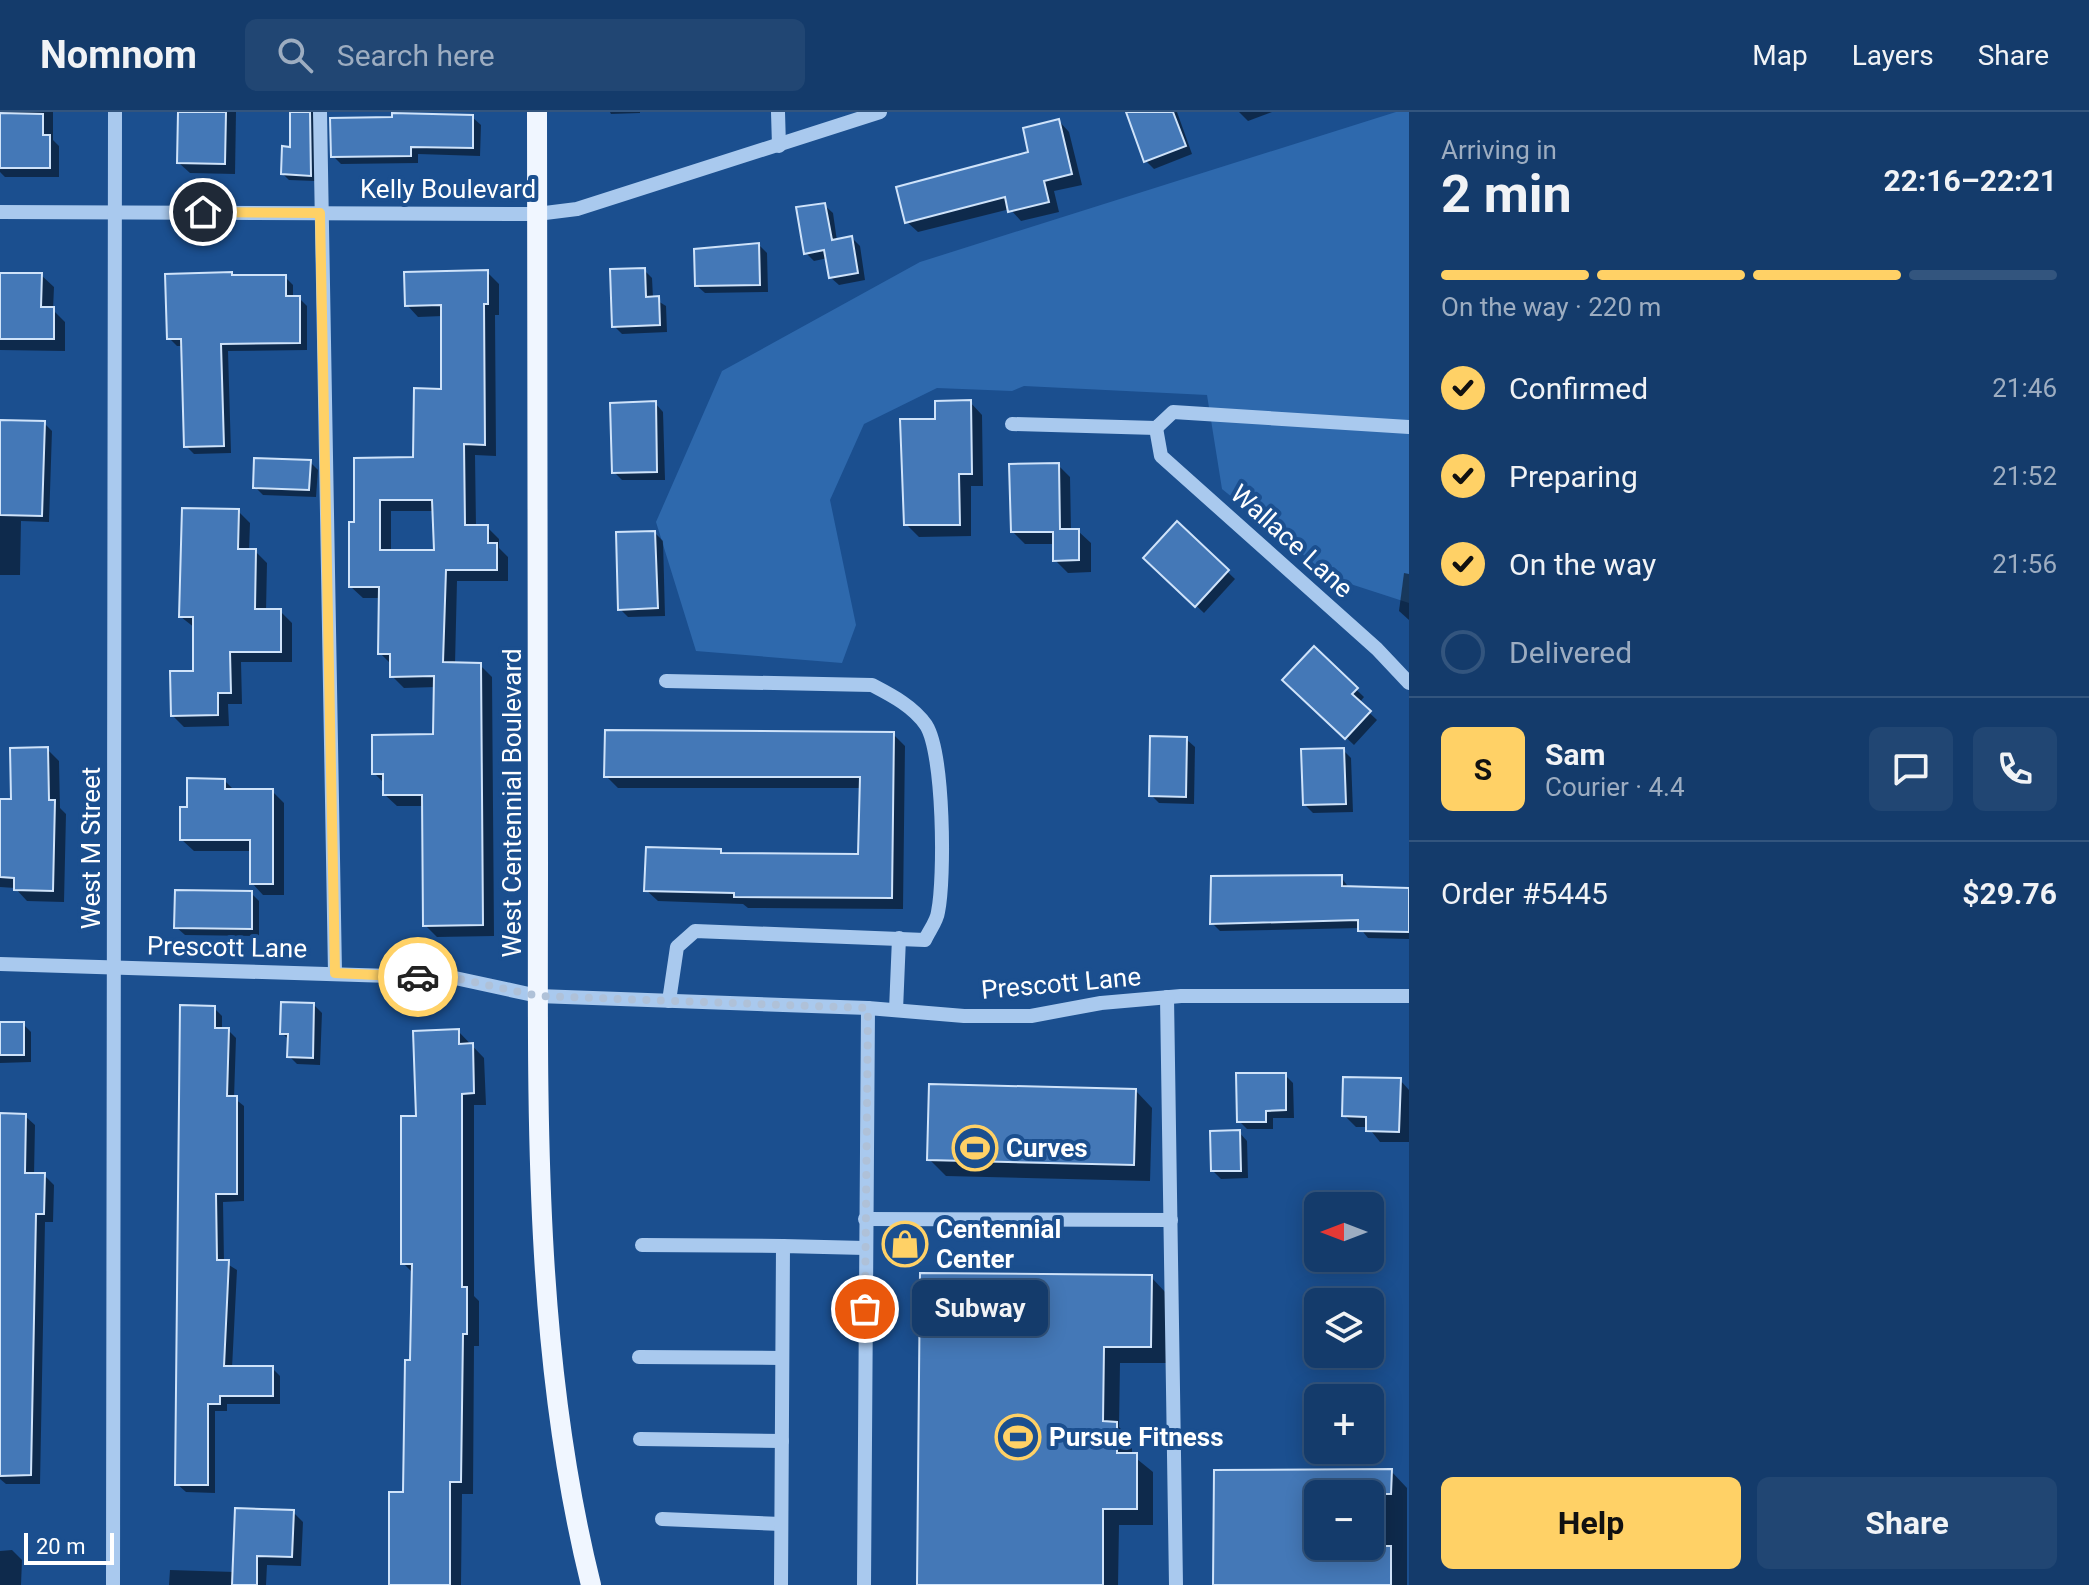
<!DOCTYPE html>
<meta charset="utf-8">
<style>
:root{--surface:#143b6b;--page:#214673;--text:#f1f3f6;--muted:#9dadc1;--line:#33557e;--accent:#ffd166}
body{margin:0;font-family:Roboto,sans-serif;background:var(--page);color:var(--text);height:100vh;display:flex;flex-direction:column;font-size:30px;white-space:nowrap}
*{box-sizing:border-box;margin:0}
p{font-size:26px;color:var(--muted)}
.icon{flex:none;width:44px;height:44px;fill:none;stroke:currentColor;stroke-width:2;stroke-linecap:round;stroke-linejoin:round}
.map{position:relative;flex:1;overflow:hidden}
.details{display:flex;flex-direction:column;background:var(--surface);width:680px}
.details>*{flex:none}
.needle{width:52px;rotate:270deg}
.buttons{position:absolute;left:1304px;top:1080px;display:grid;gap:16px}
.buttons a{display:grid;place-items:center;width:80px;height:80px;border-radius:12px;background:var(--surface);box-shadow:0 4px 20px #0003,0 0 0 2px var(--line);font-size:40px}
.scale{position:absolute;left:24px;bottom:20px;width:90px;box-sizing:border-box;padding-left:8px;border:4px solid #fff;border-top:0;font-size:22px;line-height:28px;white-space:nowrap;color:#fff;-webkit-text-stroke:6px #1b4f8f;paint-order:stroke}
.pin{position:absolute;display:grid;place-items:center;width:68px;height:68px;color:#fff;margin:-34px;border:4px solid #fff;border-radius:50%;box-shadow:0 2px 8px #0007}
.courier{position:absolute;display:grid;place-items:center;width:80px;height:80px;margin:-40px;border:6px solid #ffd166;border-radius:50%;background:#fff;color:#222;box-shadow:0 2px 10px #0007}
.bubble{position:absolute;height:56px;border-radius:12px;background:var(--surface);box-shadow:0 4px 20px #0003,0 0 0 2px var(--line);font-size:26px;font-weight:700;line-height:56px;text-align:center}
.head em{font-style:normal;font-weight:700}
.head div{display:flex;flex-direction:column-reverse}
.head{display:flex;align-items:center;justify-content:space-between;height:136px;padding:0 32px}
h1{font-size:52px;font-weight:700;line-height:60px}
.bar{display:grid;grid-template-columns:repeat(4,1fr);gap:12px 8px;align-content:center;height:96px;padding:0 32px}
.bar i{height:10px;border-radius:6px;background:var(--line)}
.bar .selected{background:var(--accent)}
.bar p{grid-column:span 4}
.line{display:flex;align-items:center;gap:20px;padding:0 32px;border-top:2px solid var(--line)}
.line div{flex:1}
.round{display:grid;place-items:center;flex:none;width:84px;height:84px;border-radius:12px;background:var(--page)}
ol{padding:0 32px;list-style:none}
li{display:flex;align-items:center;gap:24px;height:88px}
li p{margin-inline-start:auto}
li .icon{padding:8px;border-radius:50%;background:var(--accent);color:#111;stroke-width:4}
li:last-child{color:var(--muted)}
li i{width:44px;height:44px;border:4px solid var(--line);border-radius:50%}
.button{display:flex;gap:16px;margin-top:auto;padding:16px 32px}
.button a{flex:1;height:92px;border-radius:12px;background:var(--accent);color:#111;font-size:32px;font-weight:700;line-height:92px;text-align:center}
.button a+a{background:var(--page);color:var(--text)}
header{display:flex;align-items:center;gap:48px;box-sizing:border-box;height:112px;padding:0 40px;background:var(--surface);border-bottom:2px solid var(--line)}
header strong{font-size:38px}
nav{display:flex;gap:44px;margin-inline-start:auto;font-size:28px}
.search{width:560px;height:72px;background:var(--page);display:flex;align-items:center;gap:20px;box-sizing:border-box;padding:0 28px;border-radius:12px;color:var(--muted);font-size:30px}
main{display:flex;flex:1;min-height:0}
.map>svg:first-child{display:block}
</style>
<header>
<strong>Nomnom</strong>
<div class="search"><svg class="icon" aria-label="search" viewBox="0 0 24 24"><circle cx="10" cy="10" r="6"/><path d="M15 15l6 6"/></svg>Search here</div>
<nav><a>Map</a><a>Layers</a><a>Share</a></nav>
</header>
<main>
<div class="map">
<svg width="1409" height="1473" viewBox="0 0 1409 1473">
<rect width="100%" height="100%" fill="#1b4f8f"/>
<path fill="#2e69ad" d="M1396,0H1409V491L1332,466L1222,377L1207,283L1024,274L1012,279L937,276L864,312L830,388L856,513L842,551L696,539L656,410L722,259L920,150Z"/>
<g fill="#0007" fill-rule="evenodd">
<path d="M0,0H53V28L59,34V65H5L0,60Z"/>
<path d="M180,0H236L235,62L190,61L179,51Z"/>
<path d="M292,0H321L316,69L289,68L283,62L292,37Z"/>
<path d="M610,0H640V1L611,2Z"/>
<path d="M1128,0H1177L1192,42L1154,57L1146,49Z"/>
<path d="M1239,0H1272L1248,9Z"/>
<path d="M472,5L481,13L480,44L418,42V51L341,52L333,44Z"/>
<path d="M1059,9L1069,20L1082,73L1054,79L1059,100L1021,109L1010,97L918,120L907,110L1031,41Z"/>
<path d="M824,93L833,101L837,129L852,126L860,134L865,168L839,173L830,165L828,146L814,149L806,141Z"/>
<path d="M759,133L767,141L768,180L705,181L696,173Z"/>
<path d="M644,158L652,166L653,186L666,194L667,220L622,222L614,214Z"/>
<path d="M487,160L499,172V203H495L496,344L475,343L476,415H487L499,427V436L508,445V469H457L455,552L480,553L492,565L494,824L437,825L425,813L424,694H397L385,683V672L374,661L435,624L436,575L404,576L392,564V553L380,541L381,486H363L351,475L356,412L415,347L443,279V204L418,205L407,193ZM391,399H435L436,440H391Z"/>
<path d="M0,163H41L54,175L53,198L65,210V239L0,238Z"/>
<path d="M285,165L293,173V186H299L307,194V238L228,239L231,341L194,342L186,334L183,234H177L169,226Z"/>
<path d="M970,290L982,303L983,374H971V424L919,425L906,412L937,309Z"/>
<path d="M655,291L663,300L665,368H622L614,360Z"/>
<path d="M0,310L44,311L52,319L49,410L21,409L20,463H0Z"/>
<path d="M310,350L318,358L316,385L263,383L255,375Z"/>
<path d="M1058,353L1070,365L1071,419H1078L1091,431V460L1068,461L1055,448V432H1025L1013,420Z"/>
<path d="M238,399L250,411L249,439H255L267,451L266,499H280L292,511V550H241L242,592H228L229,614L184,615L172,603L195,561V516L181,505Z"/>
<path d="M1177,412L1235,467L1204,501L1146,446Z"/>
<path d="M655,421L663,429L665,504L628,505L620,497Z"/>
<path d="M1404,461L1409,462V508L1399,499Z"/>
<path d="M1314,537L1364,585L1359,591L1377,608L1354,633L1285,568Z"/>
<path d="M893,622L905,634L903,797L748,796L743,792L658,789L646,778L720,739L725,743L860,744L862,676H618L606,664Z"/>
<path d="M1186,627L1195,635L1194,692L1159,691L1151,683Z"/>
<path d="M47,637L59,649L60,696L66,702L64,790L27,789L15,776L0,775V689H13Z"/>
<path d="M1343,638L1351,646L1353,700L1313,701L1305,693Z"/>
<path d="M225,669L235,679H272L284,691V783H263L252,771V739H194L182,728Z"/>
<path d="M1341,765L1349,776L1409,778V827L1368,826L1360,816L1220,819L1212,811Z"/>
<path d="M251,781L259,789V824L185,823L176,815Z"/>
<path d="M314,893L322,901L320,953L297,952L289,944L290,929L282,921Z"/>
<path d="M214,896L222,904V918H228L236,926L234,986L244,994V1089L223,1090L224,1150L237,1158L232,1256H272L280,1264V1292H227V1299H215V1381L186,1380L177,1372Z"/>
<path d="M0,912H23L31,920V950L0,951Z"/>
<path d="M458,919L484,946L486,993H474V1184L479,1189V1234H474L473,1382H462L461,1473H391L405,1382L413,1161L403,1151L418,1006Z"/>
<path d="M1285,963L1293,971L1294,1006H1273V1017H1247L1239,1009Z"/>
<path d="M1400,968L1409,978V1030H1380L1368,1015H1356L1344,1003Z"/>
<path d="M1136,979L1152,996L1150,1069L946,1064L929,1047Z"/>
<path d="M0,1003L25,1004L35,1013L34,1063H44L54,1073L53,1110H45L40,1372H6L0,1367Z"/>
<path d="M1239,1020L1247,1029L1248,1066L1221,1067L1213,1059Z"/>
<path d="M1151,1165L1167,1182V1251H1120L1119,1315L1132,1328V1343L1153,1360V1413H1119L1118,1473H919Z"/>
<path d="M1391,1359L1407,1376V1473H1215L1216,1360ZM1318,1382H1370V1434H1318Z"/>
<path d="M293,1400L303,1410L301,1454L267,1453L266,1473H169L170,1458L235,1460Z"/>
<path d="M12,1438L22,1448L21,1473H0V1439Z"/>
</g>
<g fill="#4478b7" stroke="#cfe3fa" stroke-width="2" fill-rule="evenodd">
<path d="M178,0H226L225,52L177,51Z"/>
<path d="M290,0H310L311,64L281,62L282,34L290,35Z"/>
<path d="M1126,0H1173L1186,34L1144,50Z"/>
<path d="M0,1L43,2V23H50V56H0Z"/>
<path d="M392,1L473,3V36L411,35V44L331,45L330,6L392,5Z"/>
<path d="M1059,7L1072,62L1044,69L1049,90L1008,100L1005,85L905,111L896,75L1028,40L1023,16Z"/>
<path d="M825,91L832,128L852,124L858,161L829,166L824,138L804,142L796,95Z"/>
<path d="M759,131L760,173L695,174L694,137Z"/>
<path d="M645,156L646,185L659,184L660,213L612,215L610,157Z"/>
<path d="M488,158V192H484L485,333L464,332L465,413H488V431H497V458H446L443,550L481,551L483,813L423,814L422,683H383V662H372V623L433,622L434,564L390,565V542H378L379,475H349V410H354V346L413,345L414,276L441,277V193L405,194L404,160ZM380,388H432L434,438H380Z"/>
<path d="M232,160V163H286V184H300V231L221,232L224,334L184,335L181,227H167L165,162Z"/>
<path d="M0,161H42L41,195H54V227H0Z"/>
<path d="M971,288L972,362H959L960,413H904L900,307H935V289Z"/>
<path d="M656,289L657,360L612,361L610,291Z"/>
<path d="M0,308L45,309L42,404L0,403Z"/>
<path d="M254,346L311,348L309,378L253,376Z"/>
<path d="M1059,351L1060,417H1079V448L1053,449V420H1011L1009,352Z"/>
<path d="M182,396L239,397L238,437H256L255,497H281V540H230L231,581H218V603L171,604L170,559H193V505H179Z"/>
<path d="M1177,409L1229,458L1195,495L1143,446Z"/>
<path d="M655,419L658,496L618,498L616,420Z"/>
<path d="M1314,534L1358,576L1352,582L1371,599L1345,627L1282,568Z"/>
<path d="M605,618L894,620L892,786L734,785V781L644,779L646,735L721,737V741L858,742L860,665H604Z"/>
<path d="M1150,624L1187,625L1186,685L1149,684Z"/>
<path d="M48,635L49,688H55L53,779L14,778V766L0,765V687H11L10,636Z"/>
<path d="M1344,636L1346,692L1303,693L1301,637Z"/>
<path d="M187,666L225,667V677H273V772H250V728H180V695H187Z"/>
<path d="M1342,763V774L1409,776V820L1358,819V808L1210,812L1211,764Z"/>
<path d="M175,778L252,779V817L174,816Z"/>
<path d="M281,890L314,891L313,946L287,945L288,922H280Z"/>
<path d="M180,893L215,894V916H229L227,984H237V1082H216L217,1148H229L224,1254H273V1284H220V1292H208V1373H175Z"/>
<rect x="0" y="910" width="24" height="33"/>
<path d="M459,917V932L473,931L474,981L462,982V1175H467V1222H463L461,1370H450V1473H389V1380H403L405,1248H410L412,1152H401V1004H416L413,919Z"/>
<path d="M1236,961H1286V998L1266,999V1010H1237Z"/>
<path d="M1343,965L1401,966L1399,1020L1366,1019V1005L1342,1004Z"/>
<path d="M929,972L1136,977L1134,1053L927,1048Z"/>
<path d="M0,1001L26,1002L25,1061H45L44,1102H36L31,1363L0,1364Z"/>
<path d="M1240,1018L1241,1059H1211L1210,1019Z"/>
<path d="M920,1161L1152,1163L1151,1235H1104L1103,1309L1117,1310V1341H1137V1397H1103V1473H917Z"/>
<path d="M1392,1357L1391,1382H1318V1434H1391V1473H1213L1214,1358Z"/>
<path d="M235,1396L294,1398L292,1445L257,1444V1473H232Z"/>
</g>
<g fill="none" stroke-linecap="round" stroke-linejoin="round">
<g stroke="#a9c9ee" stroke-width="14">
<path d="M320,0L335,861"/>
<path d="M778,0L779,34"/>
<path d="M0,100L537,102L577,97L880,0"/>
<path d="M1012,312L1156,316L1173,300L1409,315"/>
<path d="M1156,316L1161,344L1377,537L1409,571"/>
<path d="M666,569L872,573C891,583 913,594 926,613C944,641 945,766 938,800C937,809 929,819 925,828L695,819L677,835L669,889"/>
<path d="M0,852L455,866L538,884L868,896L964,904H1031L1101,891L1181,884H1409"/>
<path d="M1167,885L1176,1473"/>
<path d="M896,898L899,826"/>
<path d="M865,1107L1171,1108"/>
<path d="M642,1133L783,1134"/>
<path d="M639,1245L782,1246"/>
<path d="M640,1327L782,1329"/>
<path d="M662,1407L781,1412"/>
<path d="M113,1473L115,0"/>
<path d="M781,1473L783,1134L865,1136"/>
<path d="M864,1473L868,896"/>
</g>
<path stroke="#f0f6ff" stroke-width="20" d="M537,0C537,250 537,500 538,750C538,992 532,1236 591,1473"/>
</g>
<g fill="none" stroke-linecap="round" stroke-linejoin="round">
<path stroke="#afc1d8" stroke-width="8" stroke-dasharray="0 14.4" d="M418,865L455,866L538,884L868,896L865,1197"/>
<path stroke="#ffd166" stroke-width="10" d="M203,100L320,101L335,861L418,865"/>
</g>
<defs>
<g id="stadium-ring" transform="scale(2.3)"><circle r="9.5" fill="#1b4f8f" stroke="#ffd166" stroke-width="1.5"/><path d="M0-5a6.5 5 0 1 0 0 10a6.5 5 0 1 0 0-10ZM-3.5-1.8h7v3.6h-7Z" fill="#ffd166"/></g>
<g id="shop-ring" transform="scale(2.3)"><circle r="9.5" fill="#1b4f8f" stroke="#ffd166" stroke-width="1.5"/><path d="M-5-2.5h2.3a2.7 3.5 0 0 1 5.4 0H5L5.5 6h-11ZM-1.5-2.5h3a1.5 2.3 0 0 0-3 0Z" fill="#ffd166"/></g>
</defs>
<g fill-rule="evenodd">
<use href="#stadium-ring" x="975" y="1036"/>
<use href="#shop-ring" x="905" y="1132"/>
<use href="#stadium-ring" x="1018" y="1325"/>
</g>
<g text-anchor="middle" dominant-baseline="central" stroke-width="8" stroke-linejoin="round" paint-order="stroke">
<g font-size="26" fill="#fff" stroke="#1b4f8f">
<text x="448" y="77">Kelly Boulevard</text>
<text transform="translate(1292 429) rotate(42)">Wallace Lane</text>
<text transform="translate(512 691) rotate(-90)">West Centennial Boulevard</text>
<text transform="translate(91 736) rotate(-90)">West M Street</text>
<text transform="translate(227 835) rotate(1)">Prescott Lane</text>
<text transform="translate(1061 871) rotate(-5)">Prescott Lane</text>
</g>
<g font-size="26" font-weight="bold" fill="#fff" stroke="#1b4f8f" text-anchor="start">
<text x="1006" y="1036">Curves</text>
<text x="936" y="1117">Centennial<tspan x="936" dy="30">Center</tspan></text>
<text x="1049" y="1325">Pursue Fitness</text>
</g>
</g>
</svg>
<div class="buttons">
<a><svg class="needle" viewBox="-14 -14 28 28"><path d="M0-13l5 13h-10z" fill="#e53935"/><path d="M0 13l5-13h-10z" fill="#9dadc1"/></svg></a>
<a><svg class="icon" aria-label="layers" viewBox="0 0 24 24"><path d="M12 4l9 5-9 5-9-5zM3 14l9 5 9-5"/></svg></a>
<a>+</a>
<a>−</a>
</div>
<div class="scale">20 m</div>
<div class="pin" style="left:865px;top:1197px;background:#ea580c"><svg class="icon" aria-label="bag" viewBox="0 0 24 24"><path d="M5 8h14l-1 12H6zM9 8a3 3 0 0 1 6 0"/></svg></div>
<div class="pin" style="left:203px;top:100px;background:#1f2937"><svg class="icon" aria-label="home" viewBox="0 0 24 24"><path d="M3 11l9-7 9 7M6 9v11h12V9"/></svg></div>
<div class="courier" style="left:418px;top:865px"><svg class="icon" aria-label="car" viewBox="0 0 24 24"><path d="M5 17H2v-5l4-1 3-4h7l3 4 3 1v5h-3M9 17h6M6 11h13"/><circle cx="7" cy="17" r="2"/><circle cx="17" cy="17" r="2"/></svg></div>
<div class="bubble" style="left:912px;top:1168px;width:136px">Subway</div>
</div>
<section class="details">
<div class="head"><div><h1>2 min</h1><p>Arriving in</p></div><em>22:16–22:21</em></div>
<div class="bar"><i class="selected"></i><i class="selected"></i><i class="selected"></i><i></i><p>On the way · 220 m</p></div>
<ol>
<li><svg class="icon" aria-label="check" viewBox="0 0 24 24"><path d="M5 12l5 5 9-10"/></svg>Confirmed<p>21:46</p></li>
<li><svg class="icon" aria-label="check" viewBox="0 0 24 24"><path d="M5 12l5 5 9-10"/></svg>Preparing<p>21:52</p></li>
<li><svg class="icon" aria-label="check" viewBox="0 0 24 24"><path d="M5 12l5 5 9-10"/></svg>On the way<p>21:56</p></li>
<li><i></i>Delivered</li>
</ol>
<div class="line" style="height:144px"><b class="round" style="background:var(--accent);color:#111">S</b><div><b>Sam</b><p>Courier · 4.4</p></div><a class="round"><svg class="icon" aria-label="chat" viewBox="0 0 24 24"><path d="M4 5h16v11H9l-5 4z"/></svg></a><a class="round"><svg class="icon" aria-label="phone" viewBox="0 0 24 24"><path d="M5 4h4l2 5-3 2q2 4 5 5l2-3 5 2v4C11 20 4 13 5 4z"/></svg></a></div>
<div class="line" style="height:104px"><div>Order #5445</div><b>$29.76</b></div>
<div class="button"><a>Help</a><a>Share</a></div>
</section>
</main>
